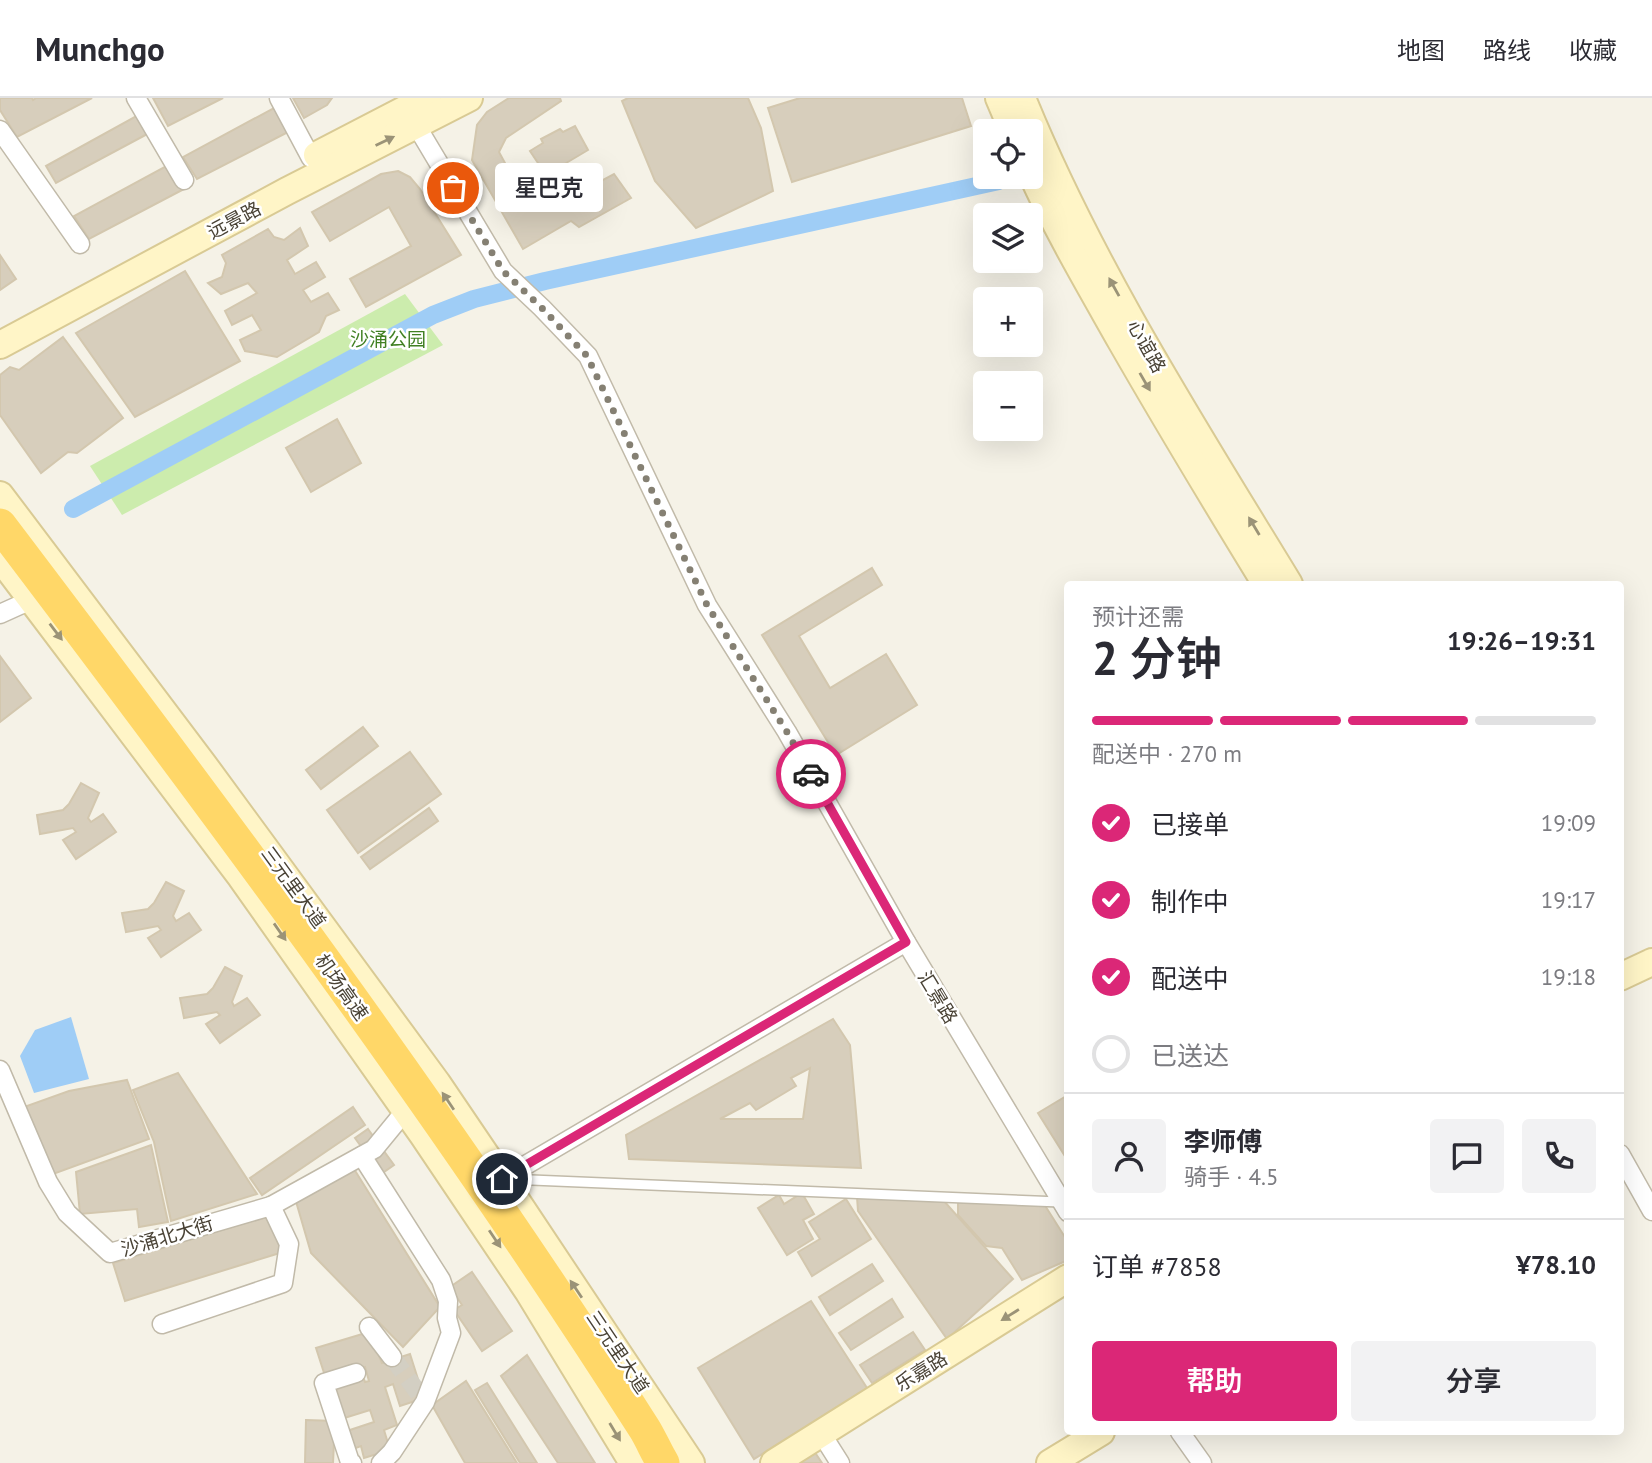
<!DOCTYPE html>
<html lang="zh">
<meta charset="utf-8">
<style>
:root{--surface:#fff;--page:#f2f2f3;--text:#2b2b33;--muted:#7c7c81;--line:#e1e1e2;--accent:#db2777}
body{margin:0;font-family:"PT Sans","Noto Sans SC",sans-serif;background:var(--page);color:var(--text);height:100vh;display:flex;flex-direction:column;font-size:26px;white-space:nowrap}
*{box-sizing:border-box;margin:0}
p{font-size:23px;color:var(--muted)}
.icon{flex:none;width:38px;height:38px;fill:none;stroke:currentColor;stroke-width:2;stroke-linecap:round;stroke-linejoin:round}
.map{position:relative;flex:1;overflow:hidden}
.panel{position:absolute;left:1064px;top:483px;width:560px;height:854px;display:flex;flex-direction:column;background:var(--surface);border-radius:7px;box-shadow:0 7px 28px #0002}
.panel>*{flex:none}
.fabs{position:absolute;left:973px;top:21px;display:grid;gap:14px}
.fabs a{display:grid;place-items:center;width:70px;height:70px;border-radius:7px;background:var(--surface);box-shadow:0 7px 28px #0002;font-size:35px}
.pin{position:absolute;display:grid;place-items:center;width:60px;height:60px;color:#fff;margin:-30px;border:4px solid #fff;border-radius:50%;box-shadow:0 2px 7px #0007}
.courier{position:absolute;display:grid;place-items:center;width:70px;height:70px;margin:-35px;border:5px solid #db2777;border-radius:50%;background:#fff;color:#222;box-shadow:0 2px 9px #0007}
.bubble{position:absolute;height:49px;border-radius:7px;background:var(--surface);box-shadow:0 7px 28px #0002;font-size:23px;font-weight:600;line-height:49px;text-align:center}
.summary em{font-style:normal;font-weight:600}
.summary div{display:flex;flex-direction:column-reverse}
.summary{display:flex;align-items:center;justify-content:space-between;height:119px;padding:0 28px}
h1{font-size:46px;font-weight:600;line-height:52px}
.bar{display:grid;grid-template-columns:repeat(4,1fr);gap:10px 7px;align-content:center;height:84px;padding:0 28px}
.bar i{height:9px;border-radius:5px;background:var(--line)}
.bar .current{background:var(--accent)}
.bar p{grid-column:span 4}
.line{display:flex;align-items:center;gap:18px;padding:0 28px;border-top:2px solid var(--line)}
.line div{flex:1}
.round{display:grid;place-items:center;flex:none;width:74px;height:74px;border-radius:7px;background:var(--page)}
ol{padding:0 28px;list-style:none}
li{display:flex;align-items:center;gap:21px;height:77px}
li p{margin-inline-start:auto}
li .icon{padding:7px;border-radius:50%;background:var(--accent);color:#fff;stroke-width:4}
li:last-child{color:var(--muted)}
li i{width:38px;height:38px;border:4px solid var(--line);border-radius:50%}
.button{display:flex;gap:14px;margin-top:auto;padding:14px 28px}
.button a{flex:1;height:80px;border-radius:7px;background:var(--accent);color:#fff;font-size:28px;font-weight:600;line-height:80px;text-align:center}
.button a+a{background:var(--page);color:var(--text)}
header{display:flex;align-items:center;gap:42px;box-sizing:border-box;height:98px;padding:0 35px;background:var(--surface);border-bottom:2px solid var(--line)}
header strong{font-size:33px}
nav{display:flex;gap:38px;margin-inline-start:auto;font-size:24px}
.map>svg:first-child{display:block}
</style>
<header>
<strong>Munchgo</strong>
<nav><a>地图</a><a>路线</a><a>收藏</a></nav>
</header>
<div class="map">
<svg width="1652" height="1365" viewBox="0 0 1652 1365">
<rect width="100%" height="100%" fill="#f5f2e7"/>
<path fill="#ccecad" d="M405,196L443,247L122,417L90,368Z"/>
<path fill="#9fcdf6" d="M71,919L89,981L34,995L20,958L35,932Z"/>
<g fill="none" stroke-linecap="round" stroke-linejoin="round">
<path stroke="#9fcdf6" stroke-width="18" d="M73,411L433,217L474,201L545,183L999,83"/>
</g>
<g fill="#d7cebc" stroke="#d3c7ae" stroke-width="2" fill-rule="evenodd">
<path d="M0,0H32L33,2L36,0H92L17,39L0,12Z"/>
<path d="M153,0H223L168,28Z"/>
<path d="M293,0H332L327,7L304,20Z"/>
<path d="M509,0H560L561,3L506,40L499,54L530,111L558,95L564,103L614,76L631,100L579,129L571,123L523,151L472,62L477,27L487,14Z"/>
<path d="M628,0H748L761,30L773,93L696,130L655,83L622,3Z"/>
<path d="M800,0H962L971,28L792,84L768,10Z"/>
<path d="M274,10L288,34L197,81L183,59Z"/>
<path d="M140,16L151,34L56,85L46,68Z"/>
<path d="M575,28L588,52L546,77L530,53L543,45L541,41L560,31L563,34Z"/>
<path d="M170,66L184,91L89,141L74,118Z"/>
<path d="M398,73L410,79L420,91L461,157L366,209L350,181L411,148L389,109L330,143L312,114L381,76Z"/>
<path d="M300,130L308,148L287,162L295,176L316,164L325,179L303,192L311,204L328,195L339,212L326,218L319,234L277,259L245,253L240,242L261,232L252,217L232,227L225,213L257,195L248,185L221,196L208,185L222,179L226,165L222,157L268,131L274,139L284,142Z"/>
<path d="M0,157L16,181L0,192Z"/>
<path d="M185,173L240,263L135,319L76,235Z"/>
<path d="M63,239L123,320L77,355L68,354L41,375L0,317V277L10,269L19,272Z"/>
<path d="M337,321L361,365L311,394L286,350Z"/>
<path d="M872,470L882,487L799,538L830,590L886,556L917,607L836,657L762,537Z"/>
<path d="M0,558L31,600L0,624Z"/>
<path d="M363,629L378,648L321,691L306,672Z"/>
<path d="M410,654L441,696L358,755L327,712Z"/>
<path d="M81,685L99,695L88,720L91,724L103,716L116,734L76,761L63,742L76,734L73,730L40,736L37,717L63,712L69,706Z"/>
<path d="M429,710L438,723L370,771L361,759Z"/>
<path d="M166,784L184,793L173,818L176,823L189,815L201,832L161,859L148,840L161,832L158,828L126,834L122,815L148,811L154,805Z"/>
<path d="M225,869L242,878L232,904L234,908L247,900L260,917L220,945L206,926L220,917L217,914L184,920L180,900L207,896L213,890Z"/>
<path d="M833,921L850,947L861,1070L629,1061L626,1037ZM810,970L803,1021H720L750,1005L756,1012L796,988L791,980Z"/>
<path d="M178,975L257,1096L171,1123L154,1044L133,992Z"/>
<path d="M127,982L149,1041L53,1076L24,1009L69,993Z"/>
<path d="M1068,997V1063L1038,1015Z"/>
<path d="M353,1009L365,1027L262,1097L250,1080Z"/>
<path d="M368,1031L394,1067L381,1076L355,1040Z"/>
<path d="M151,1047L168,1124L139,1129L137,1111L80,1116L76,1074Z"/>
<path d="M354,1071L440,1209L403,1249L311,1155L295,1100Z"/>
<path d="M802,1095L814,1116L803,1122L813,1141L787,1157L758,1110L779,1097L784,1106Z"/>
<path d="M857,1099L944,1103L1013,1181L947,1241L858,1113Z"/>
<path d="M846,1101L871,1141L812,1178L798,1154L820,1141L809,1124Z"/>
<path d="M958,1102L1044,1106L1068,1144V1162L1022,1182L1002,1150L986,1148L958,1117Z"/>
<path d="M272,1117L283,1154L125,1203L113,1165Z"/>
<path d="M872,1166L883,1183L830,1217L819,1199Z"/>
<path d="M472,1174L512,1233L482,1253L454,1212L462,1207L450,1189Z"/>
<path d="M892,1201L903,1219L851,1252L839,1235Z"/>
<path d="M811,1203L867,1290L754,1361L698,1270Z"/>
<path d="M369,1234L382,1265L410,1256L424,1300L400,1308L393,1286L385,1289L397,1327L384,1332L390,1352L364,1360L361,1348L353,1351L347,1333L374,1324L370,1312L338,1322L327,1287L362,1276L365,1284L369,1283L365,1269L326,1281L316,1250Z"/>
<path d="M913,1234L925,1252L872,1285L860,1267Z"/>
<path d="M527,1257L595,1365H558L501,1278Z"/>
<path d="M466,1283L517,1365H465L432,1307Z"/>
<path d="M487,1285L537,1365H520L475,1292Z"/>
<path d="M306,1322L335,1323L333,1365H305Z"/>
<path d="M812,1350L822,1365H789Z"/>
</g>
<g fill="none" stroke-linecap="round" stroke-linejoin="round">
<path stroke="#d3cfc3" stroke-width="18" stroke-dasharray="18 9" stroke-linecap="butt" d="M392,1259L425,1304"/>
<g stroke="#c1baa9" stroke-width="12">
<path id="lane" d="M507,1081L1060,1104"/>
</g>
<g stroke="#c1baa9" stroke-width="21">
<g id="street">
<path d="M136,0L184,82"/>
<path d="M279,0L311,60"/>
<path d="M416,27L503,173L542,210L588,258L707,507L787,634L906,844L1068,1114"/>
<path d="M0,32L80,146"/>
<path d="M0,516L31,502"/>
<path d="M0,972L48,1084L67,1115L110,1155L271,1108L374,1051L406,1012"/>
<path d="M1620,1056L1652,1113"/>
<path d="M362,1058L441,1182L448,1203L447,1220L451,1235L425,1304L392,1354L381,1365"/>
<path d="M502,1081L906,844"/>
<path d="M162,1226L283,1185L289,1146L271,1108"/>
<path d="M369,1229L392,1259"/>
<path d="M1180,1334L1202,1365"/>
<path d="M821,1335L840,1365"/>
<path d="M352,1365L350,1364L324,1285L356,1275"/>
</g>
</g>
<g stroke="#d9ca94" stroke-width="30">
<g id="secondary">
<path d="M999,0L1013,33"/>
<path d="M1022,0C1091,170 1194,330 1289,486"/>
<path d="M317,57L427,0"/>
<path d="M1031,74C1057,132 1090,188 1121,243C1168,325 1217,406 1266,486"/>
<path d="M0,247L287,93L469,0"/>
<path d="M0,397L203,666L437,985L502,1081L691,1365"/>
<path d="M0,460L241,779L423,1037L528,1193L633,1365"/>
<path d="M1620,879L1652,864"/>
<path d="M774,1365L1068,1180"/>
<path d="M1050,1365L1101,1334"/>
</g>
</g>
<g stroke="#e9b02d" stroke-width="37">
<path id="highway" d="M0,427C223,721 445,1018 644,1330C651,1341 656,1354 663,1365"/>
</g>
<use href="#lane" stroke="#fff" stroke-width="9"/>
<use href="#street" stroke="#fff" stroke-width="18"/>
<use href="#secondary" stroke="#fff5c7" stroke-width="26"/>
<use href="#highway" stroke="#ffd768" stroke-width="33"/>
</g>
<defs><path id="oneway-solid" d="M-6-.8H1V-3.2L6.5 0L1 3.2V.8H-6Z" transform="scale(1.75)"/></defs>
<g fill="#9b9377">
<use href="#oneway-solid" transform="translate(385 43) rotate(-26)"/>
<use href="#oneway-solid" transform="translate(1114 189) rotate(-119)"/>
<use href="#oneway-solid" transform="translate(1145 284) rotate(60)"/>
<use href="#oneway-solid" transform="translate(1254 428) rotate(-121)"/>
<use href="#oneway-solid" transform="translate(56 534) rotate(53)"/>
<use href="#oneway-solid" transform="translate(280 834) rotate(55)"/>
<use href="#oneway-solid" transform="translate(448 1003) rotate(-124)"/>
<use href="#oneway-solid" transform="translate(495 1141) rotate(56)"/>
<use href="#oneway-solid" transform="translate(576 1191) rotate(-124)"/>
<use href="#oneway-solid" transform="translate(1010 1217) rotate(148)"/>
<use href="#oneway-solid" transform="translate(615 1334) rotate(59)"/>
</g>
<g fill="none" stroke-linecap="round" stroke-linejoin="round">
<path stroke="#858073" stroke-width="7" stroke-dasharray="0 12.6" d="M453,90L503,173L542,210L587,258L707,507L787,634L811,676"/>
<path stroke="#db2777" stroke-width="9" d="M502,1081L906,844L811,676"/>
</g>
<g text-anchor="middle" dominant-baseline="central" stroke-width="5" stroke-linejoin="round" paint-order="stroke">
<g font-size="19" fill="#494235" stroke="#fff">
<text transform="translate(234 122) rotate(-28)">远景路</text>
<text transform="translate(1147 248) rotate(61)">心谊路</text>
<text transform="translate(294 789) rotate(54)">三元里大道</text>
<text transform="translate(342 889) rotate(55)">机场高速</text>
<text transform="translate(938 899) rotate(59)">汇景路</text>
<text transform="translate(167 1138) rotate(-17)">沙涌北大街</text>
<text transform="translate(618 1254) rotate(56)">三元里大道</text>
<text transform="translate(921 1273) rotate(-32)">乐嘉路</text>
</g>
<g font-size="19" fill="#418024" stroke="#fff">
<text x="388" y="241">沙涌公园</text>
</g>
</g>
</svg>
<div class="fabs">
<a><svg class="icon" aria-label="locate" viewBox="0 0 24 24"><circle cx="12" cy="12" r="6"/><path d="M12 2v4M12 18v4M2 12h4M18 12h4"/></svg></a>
<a><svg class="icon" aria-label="layers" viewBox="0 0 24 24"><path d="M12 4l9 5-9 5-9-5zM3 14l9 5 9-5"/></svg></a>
<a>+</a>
<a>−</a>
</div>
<div class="pin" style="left:453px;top:90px;background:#ea580c"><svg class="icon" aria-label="bag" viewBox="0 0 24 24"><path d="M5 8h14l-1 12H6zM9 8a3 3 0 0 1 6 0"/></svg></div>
<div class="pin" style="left:502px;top:1081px;background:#1f2937"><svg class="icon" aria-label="home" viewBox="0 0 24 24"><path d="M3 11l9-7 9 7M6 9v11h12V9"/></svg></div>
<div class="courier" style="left:811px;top:676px"><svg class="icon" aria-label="car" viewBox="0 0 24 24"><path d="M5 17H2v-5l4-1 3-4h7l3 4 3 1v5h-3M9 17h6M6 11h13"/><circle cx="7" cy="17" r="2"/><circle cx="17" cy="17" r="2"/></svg></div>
<div class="bubble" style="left:495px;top:65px;width:108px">星巴克</div>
<section class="panel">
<div class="summary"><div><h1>2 分钟</h1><p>预计还需</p></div><em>19:26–19:31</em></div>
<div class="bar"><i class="current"></i><i class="current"></i><i class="current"></i><i></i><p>配送中 · 270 m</p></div>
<ol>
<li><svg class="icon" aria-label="check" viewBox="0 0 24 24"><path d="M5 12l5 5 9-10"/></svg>已接单<p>19:09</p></li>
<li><svg class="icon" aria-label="check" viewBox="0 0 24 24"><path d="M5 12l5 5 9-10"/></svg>制作中<p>19:17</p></li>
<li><svg class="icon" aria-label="check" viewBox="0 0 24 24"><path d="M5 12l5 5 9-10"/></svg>配送中<p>19:18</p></li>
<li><i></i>已送达</li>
</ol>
<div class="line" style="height:126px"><a class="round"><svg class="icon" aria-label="person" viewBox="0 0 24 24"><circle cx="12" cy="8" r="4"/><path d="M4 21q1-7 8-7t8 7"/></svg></a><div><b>李师傅</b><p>骑手 · 4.5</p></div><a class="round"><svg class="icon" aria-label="chat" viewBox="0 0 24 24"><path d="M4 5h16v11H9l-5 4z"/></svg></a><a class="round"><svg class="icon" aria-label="phone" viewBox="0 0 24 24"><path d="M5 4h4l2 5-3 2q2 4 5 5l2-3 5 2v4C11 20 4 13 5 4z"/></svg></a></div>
<div class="line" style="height:91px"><div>订单 #7858</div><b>¥78.10</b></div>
<div class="button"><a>帮助</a><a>分享</a></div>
</section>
</div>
